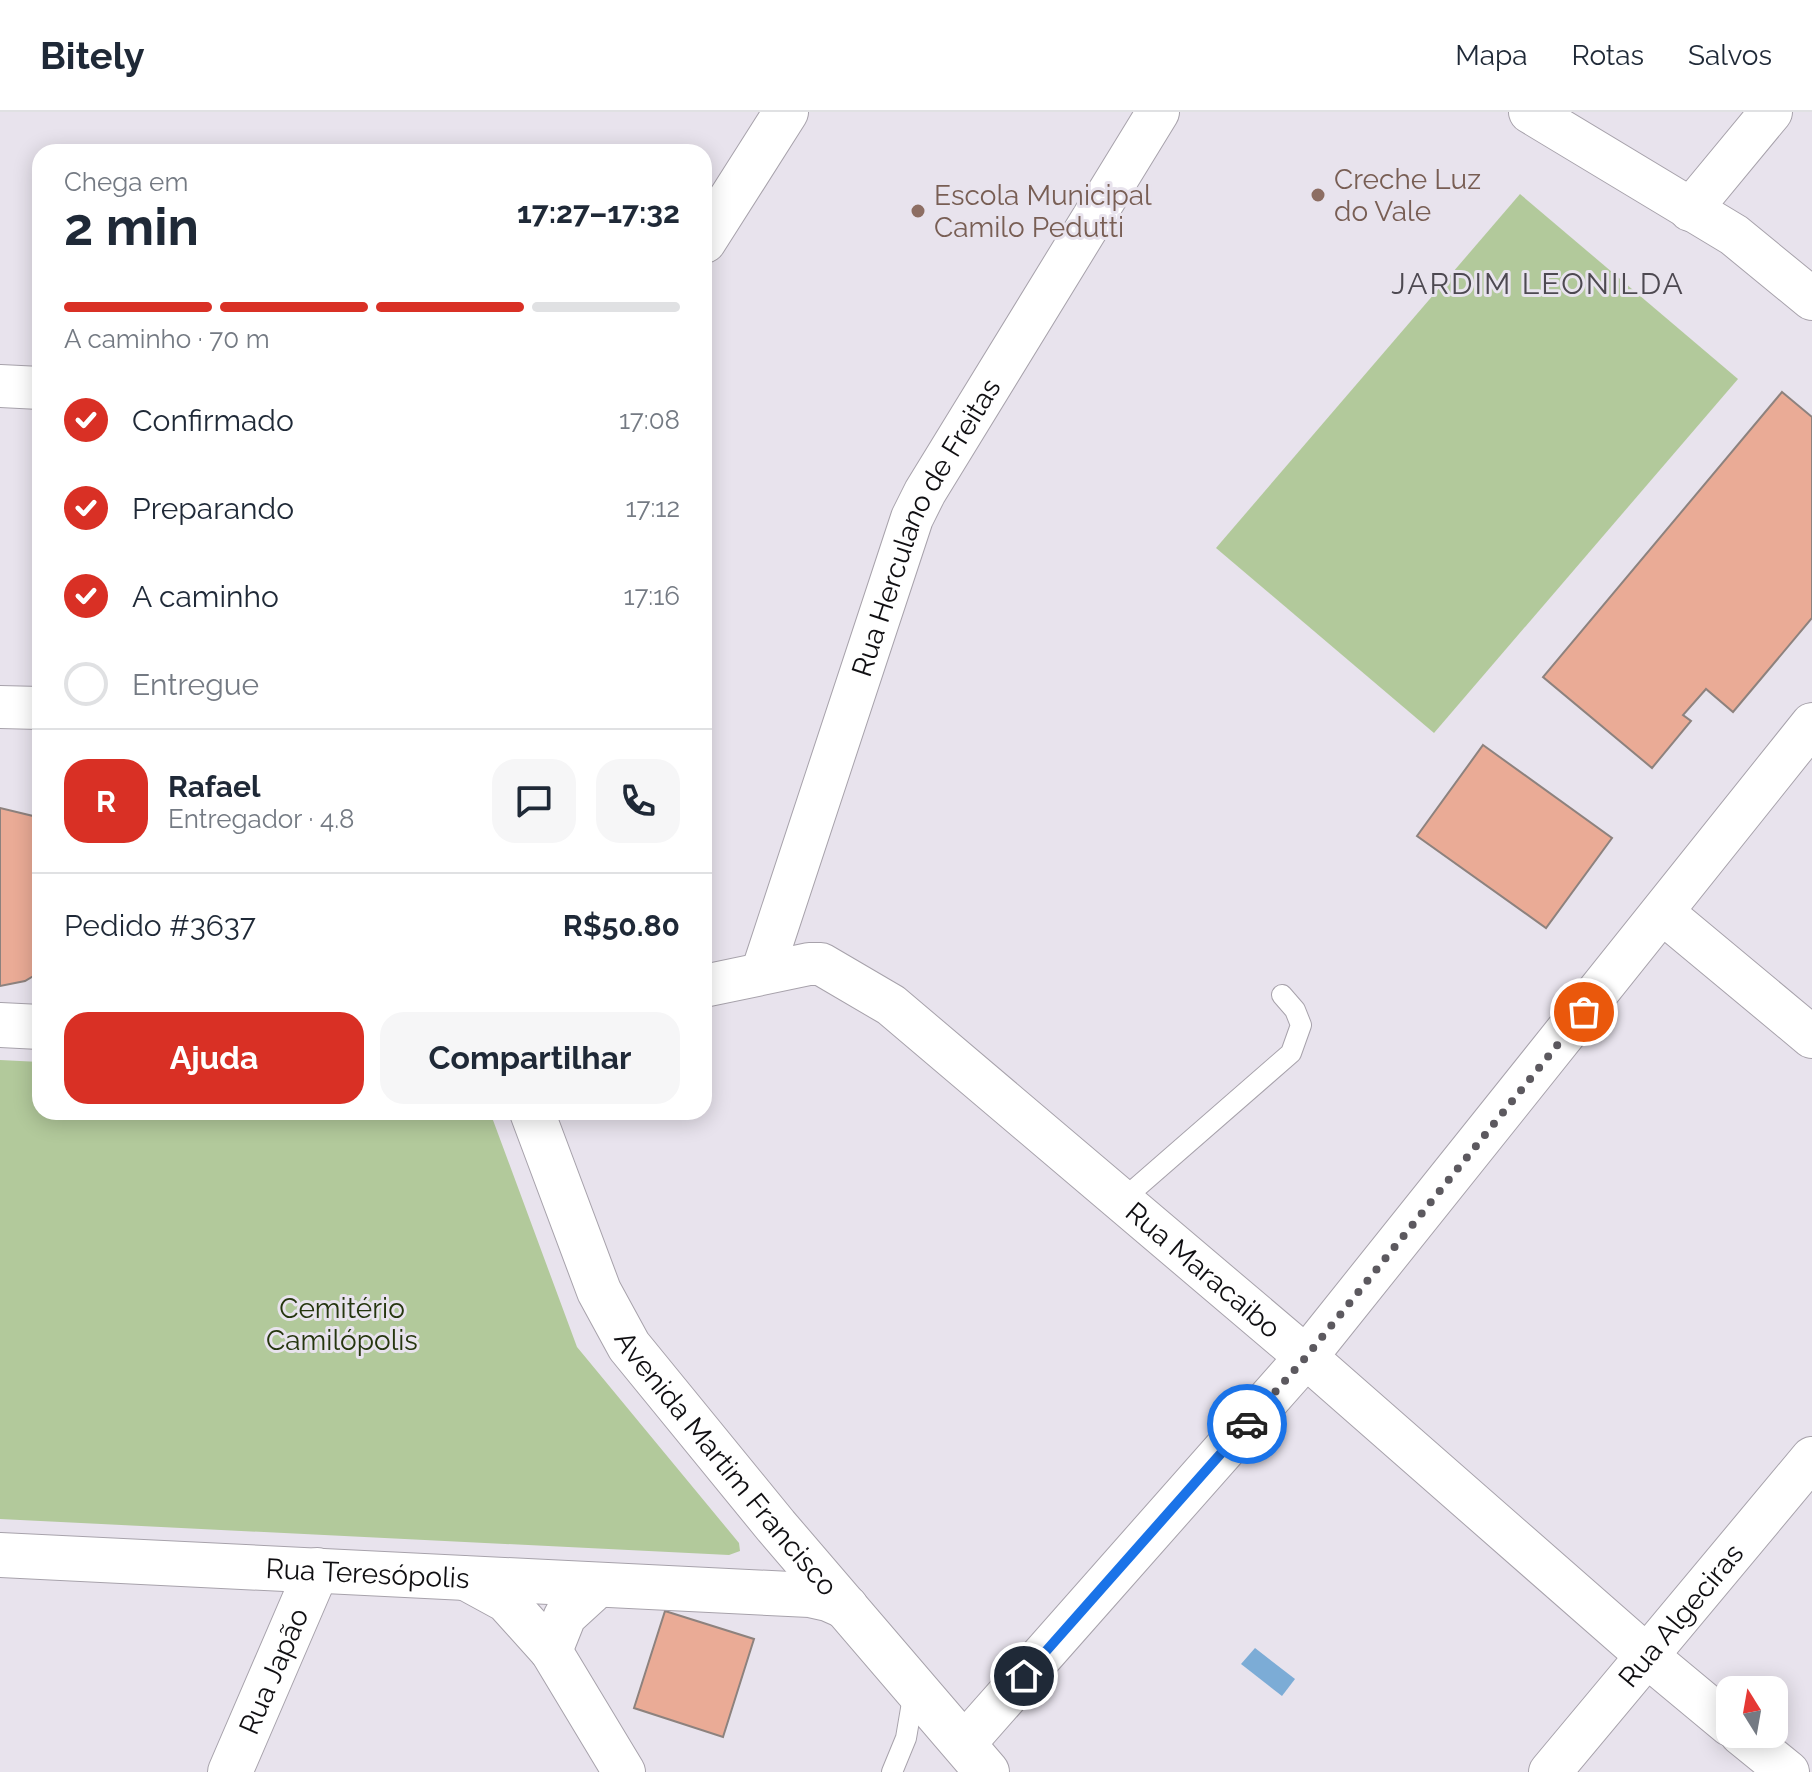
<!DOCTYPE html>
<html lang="pt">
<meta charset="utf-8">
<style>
:root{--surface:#fff;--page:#f6f6f7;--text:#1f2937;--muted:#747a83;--line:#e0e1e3;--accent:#d93025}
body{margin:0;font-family:Raleway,sans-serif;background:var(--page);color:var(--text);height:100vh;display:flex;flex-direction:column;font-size:30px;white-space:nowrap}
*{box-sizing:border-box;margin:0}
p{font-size:26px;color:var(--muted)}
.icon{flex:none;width:44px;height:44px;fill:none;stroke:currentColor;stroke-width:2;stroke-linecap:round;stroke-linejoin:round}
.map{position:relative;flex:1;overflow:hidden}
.side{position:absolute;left:32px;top:32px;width:680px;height:976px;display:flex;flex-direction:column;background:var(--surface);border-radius:24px;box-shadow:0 4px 20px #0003}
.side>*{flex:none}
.needle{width:52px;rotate:349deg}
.buttons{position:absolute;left:1716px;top:1564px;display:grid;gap:16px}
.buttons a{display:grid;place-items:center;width:72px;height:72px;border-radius:16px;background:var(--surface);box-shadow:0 4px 20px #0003;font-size:40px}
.pin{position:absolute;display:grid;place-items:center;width:68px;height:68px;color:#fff;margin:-34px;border:4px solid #fff;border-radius:50%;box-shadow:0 2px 8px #0007}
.courier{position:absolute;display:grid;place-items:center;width:80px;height:80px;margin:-40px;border:6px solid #1a73e8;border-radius:50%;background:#fff;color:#222;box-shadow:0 2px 10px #0007}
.overview em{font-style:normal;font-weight:700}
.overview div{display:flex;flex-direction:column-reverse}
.overview{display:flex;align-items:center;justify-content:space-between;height:136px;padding:0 32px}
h1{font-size:52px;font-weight:700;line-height:60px}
.bar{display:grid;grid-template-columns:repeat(4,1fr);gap:12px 8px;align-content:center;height:96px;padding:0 32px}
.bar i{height:10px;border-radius:6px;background:var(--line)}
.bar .on{background:var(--accent)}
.bar p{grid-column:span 4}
.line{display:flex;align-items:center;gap:20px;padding:0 32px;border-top:2px solid var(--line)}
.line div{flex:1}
.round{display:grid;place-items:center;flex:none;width:84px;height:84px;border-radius:24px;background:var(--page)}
ol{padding:0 32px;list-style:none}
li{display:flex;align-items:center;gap:24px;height:88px}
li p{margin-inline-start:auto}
li .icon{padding:8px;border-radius:50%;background:var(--accent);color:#fff;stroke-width:4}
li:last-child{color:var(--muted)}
li i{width:44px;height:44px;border:4px solid var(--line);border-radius:50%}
.action{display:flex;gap:16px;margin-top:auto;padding:16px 32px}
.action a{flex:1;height:92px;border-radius:24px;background:var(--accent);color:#fff;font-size:32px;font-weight:700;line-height:92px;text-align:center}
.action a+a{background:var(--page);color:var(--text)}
header{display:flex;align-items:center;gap:48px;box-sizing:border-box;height:112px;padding:0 40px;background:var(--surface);border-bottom:2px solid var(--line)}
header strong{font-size:38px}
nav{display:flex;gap:44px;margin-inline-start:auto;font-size:28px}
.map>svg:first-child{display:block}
</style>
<header>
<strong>Bitely</strong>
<nav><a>Mapa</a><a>Rotas</a><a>Salvos</a></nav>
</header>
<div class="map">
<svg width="1812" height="1660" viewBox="0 0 1812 1660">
<rect width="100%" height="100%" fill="#e8e3ed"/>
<g fill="#b2c99b">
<path d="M1520,82L1738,267L1434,621L1216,436Z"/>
<path d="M0,948L40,950V1000H490L577,1235L739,1431L740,1439L729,1443L0,1407Z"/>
</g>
<path fill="#7cacd6" d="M1255,1536L1295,1567L1282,1584L1241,1552Z"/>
<g fill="#eaab96" stroke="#8d827e" stroke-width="2">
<path d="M1782,280L1812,305V506L1733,600L1706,577L1683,603L1691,609L1652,656L1543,565Z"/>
<path d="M1483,633L1612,726L1546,816L1417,724Z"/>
<path d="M0,696L33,704L40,710V860L25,869L0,874Z"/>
<path d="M665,1499L754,1527L723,1625L634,1596Z"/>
</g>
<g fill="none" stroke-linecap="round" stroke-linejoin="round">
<g stroke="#a7a2ab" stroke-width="22">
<g id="lane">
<path d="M1120,1090L1291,941L1301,913L1295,898L1282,883"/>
<path d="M892,1660L906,1626L914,1579"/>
</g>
</g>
<g stroke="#a7a2ab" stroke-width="44">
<g id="street">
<path d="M1530,0L1734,123L1812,187"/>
<path d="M1690,98L1771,0"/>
<path d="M0,274L40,276"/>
<path d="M0,595L40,596"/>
<path d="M1663,801L1812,925"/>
<path id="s1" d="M762,861L912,406L925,380L1158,0"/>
<path id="s2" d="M704,874L809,852H821L891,893L1306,1245L1647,1544L1730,1613"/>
<path d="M462,1465L506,1489L551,1539L624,1660"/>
<path d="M551,1539L565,1504L600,1472"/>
<path d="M1741,1622L1788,1660"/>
<path d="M964,1632L1306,1245L1812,612"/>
<path id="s3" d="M1550,1660L1812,1346"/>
</g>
</g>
<g stroke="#a7a2ab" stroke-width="46">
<g id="secondary">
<path d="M704,129L786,0"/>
<path d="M0,913L40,915"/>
<path id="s4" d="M532,1000L599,1179L629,1234L776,1414L987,1660"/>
<path id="s5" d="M0,1443L810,1483L828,1487L846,1495"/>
<path id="s6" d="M230,1660L317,1458"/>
</g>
</g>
<use href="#lane" stroke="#fff" stroke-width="20"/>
<use href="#street" stroke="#fff" stroke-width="42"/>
<use href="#secondary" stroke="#fff" stroke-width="44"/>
</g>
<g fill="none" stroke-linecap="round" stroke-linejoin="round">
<path stroke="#5c595f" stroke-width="8" stroke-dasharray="0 14.4" d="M1247,1312L1306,1245L1584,900"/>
<path stroke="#1a73e8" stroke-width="10" d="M1024,1564L1247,1312"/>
</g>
<g fill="#8d6e63" stroke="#e8e3ed" stroke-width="3">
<circle cx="1318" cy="83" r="8"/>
<circle cx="918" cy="99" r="8"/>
</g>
<g text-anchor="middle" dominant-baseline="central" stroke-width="6" stroke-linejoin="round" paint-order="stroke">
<g font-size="28" fill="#785e54" stroke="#e8e3ed" text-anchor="start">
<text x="1334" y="67">Creche Luz<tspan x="1334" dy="32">do Vale</tspan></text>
<text x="934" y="83">Escola Municipal<tspan x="934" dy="32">Camilo Pedutti</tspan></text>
</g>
<g font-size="28" fill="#100f12" stroke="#e8e3ed">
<text stroke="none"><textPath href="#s1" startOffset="476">Rua Herculano de Freitas</textPath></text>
<text stroke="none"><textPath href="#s2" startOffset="610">Rua Maracaibo</textPath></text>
<text stroke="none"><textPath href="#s4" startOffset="406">Avenida Martim Francisco</textPath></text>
<text stroke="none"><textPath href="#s5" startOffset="368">Rua Teresópolis</textPath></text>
<text stroke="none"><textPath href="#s3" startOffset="204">Rua Algeciras</textPath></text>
<text stroke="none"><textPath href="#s6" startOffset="110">Rua Japão</textPath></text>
</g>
<g font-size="28" fill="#25360e" stroke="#e8e3ed">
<text x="342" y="1196">Cemitério<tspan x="342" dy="32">Camilópolis</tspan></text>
</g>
<g font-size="30" letter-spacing="2" fill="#4d4951" stroke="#e8e3ed">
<text x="1538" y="171">JARDIM LEONILDA</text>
</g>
</g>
</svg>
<div class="buttons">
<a><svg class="needle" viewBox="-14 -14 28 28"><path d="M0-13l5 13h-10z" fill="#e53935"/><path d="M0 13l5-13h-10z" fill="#747a83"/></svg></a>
</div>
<div class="pin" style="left:1584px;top:900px;background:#ea580c"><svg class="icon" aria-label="bag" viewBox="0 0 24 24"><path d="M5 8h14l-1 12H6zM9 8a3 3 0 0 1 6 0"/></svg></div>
<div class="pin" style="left:1024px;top:1564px;background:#1f2937"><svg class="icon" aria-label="home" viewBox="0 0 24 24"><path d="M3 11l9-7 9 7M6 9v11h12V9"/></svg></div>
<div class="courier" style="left:1247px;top:1312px"><svg class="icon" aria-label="car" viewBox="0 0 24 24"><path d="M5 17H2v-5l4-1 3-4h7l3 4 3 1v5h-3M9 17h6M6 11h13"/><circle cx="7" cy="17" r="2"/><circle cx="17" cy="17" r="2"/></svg></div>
<section class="side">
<div class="overview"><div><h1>2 min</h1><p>Chega em</p></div><em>17:27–17:32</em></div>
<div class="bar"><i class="on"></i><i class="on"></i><i class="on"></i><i></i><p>A caminho · 70 m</p></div>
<ol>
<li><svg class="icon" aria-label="check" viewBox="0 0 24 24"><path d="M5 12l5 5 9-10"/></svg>Confirmado<p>17:08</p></li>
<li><svg class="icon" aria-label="check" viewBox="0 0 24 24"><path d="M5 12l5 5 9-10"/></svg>Preparando<p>17:12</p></li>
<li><svg class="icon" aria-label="check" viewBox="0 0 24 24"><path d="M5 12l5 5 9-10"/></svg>A caminho<p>17:16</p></li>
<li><i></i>Entregue</li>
</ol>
<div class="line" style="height:144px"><b class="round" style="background:var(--accent);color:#fff">R</b><div><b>Rafael</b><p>Entregador · 4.8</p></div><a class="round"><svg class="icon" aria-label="chat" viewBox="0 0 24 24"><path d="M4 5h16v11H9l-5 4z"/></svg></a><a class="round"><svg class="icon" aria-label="phone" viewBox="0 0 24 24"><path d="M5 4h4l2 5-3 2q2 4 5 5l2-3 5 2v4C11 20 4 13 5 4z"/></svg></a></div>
<div class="line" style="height:104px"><div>Pedido #3637</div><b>R$50.80</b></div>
<div class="action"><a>Ajuda</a><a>Compartilhar</a></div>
</section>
</div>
